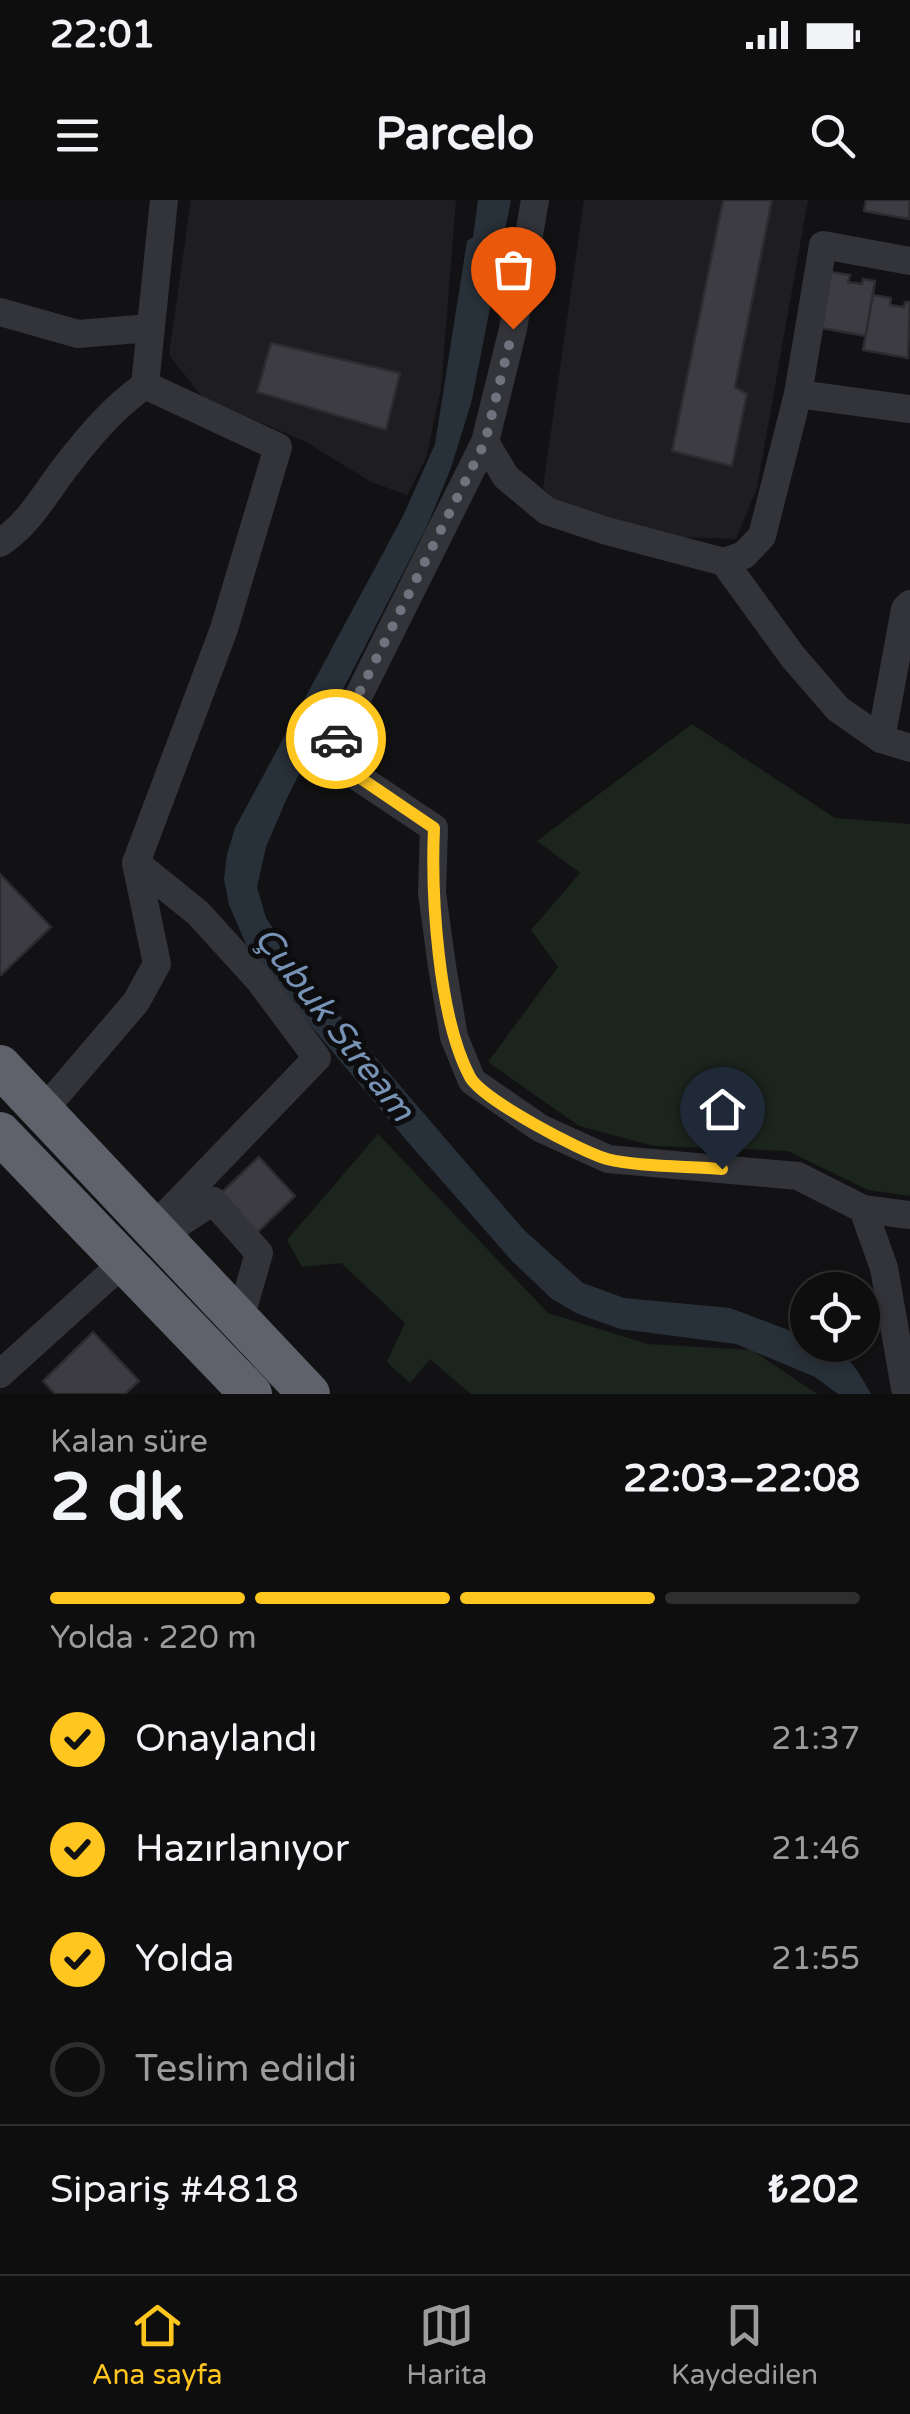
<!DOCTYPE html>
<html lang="tr">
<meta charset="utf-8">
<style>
:root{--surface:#0e0e0f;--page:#1c1c1d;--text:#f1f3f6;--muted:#9b9c9e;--line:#2e2e2f;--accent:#ffc61f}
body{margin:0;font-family:"Varela Round",sans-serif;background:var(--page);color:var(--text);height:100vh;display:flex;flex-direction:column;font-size:38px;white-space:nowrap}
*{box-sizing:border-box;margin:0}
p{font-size:32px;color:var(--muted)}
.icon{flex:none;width:55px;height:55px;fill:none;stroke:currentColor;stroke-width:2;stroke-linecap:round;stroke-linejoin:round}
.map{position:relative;height:1194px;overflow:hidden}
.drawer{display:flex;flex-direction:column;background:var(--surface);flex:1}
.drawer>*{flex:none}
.controls{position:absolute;left:790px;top:1072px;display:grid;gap:20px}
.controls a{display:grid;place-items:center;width:90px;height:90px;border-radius:50%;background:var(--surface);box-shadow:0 5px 15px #0003,0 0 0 2px var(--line);font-size:50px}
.pin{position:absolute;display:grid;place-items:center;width:85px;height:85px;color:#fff;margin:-102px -42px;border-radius:50% 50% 50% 0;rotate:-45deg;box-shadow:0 0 10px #0007}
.pin .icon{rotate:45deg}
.courier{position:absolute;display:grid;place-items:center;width:100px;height:100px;margin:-50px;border:8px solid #ffc61f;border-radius:50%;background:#fff;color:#222;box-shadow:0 2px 12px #0007}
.overview em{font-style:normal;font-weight:700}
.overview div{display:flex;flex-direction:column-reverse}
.overview{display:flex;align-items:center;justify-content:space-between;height:170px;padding:0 50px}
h1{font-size:65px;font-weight:700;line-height:75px}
.bar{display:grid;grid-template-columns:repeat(4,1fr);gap:15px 10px;align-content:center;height:120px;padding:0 50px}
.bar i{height:12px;border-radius:8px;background:var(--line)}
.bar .active{background:var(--accent)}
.bar p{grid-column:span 4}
.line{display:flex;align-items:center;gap:25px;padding:0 50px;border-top:2px solid var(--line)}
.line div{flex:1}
ol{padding:0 50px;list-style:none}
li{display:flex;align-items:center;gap:30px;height:110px}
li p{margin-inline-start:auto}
li .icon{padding:10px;border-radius:50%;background:var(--accent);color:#111;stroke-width:4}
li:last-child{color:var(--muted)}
li i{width:55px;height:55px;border:5px solid var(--line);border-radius:50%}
.status{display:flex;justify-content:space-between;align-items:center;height:70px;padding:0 50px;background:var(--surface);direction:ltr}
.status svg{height:28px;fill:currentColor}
header{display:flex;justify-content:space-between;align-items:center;height:130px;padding:0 50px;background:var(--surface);font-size:45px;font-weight:700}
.menu{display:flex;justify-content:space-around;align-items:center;height:140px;border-top:2px solid var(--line);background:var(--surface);font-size:28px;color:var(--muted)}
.menu a{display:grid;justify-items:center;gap:5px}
.menu .active{color:var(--accent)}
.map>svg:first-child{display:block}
</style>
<div class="status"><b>22:01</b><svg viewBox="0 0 49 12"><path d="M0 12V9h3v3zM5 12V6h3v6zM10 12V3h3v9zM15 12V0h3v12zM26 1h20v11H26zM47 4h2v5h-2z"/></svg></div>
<header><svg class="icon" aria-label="menu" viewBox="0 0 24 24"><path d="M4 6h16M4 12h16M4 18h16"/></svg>Parcelo<svg class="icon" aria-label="search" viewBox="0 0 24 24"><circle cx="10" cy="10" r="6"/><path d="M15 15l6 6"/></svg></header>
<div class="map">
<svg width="910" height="1194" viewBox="0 0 910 1194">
<rect width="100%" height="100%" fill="#121214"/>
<g fill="#1e1e21">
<path d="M191,0H456L441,189L426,258L407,295L371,282L306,242L203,198L169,155Z"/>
<path d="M584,0H808L757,288L736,339L675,337L555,300L543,288Z"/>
</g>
<g fill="#1c241e">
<path d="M692,524L835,618L910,624V996L868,990L788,951L654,946L579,926L488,862L558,767L531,730L580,673L537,641Z"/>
<path d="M378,934L548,1113L648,1144L752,1150L817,1194H471L430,1159L410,1183L387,1162L405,1123L341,1063L302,1067L287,1040Z"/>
</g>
<path fill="#283039" d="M478,0H511L472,200L451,268L427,326L287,598L266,647L257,687L266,718L304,774L524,1030L583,1083L624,1098L730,1108L807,1137L808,1145C844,1145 855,1165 871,1194H838L815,1177L736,1144L620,1129L578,1114L552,1099L511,1060L407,941L250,753L229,705L224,679L227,654L235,628L403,316L435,244L467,41L473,37Z"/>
<g fill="#3c3c42" stroke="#2c2c30" stroke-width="2.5">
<path d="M723,0H772L735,187L747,194L732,266L672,251Z"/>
<path d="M866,0H910L909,19L864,11Z"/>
<path d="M831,72L850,75L848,82L862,84L863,79L875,81L866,136L821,128Z"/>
<path d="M873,95L891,98L890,105L904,107L905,102H910L908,158L863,150Z"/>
<path d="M271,143L400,173L386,230L257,192Z"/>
<path d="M0,674L51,727L1,775L0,774Z"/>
<path d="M259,957L295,996L240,1049L203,1010Z"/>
<path d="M93,1132L139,1181L125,1194H55L43,1181Z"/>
</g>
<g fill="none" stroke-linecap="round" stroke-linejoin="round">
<g stroke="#333439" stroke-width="28">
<path d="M535,0L513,129L485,242L328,557L434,628L432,693L442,766L454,837L472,881L540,928L608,959L798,976L863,1009L884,1068L906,1194"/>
<path d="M0,112L78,134L150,128"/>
<path d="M798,194L823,45L910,61"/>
<path d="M485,242L506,277L547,311L607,331L724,362"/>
<path d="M0,343C31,322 45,293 67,265C91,234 113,208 145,185L164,0"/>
<path d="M910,404L905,409L881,539L910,548"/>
<path d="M881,539L838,509L793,457L724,362L744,355L762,336L798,194L910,209"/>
<path d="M136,663L224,429L278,247L145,185"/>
<path d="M136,663L198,713L259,780L317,858L154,1027"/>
<path d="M43,911L136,802L157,764L136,663"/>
<path d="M863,1009L910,1015"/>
<path d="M166,1032L213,1001L259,1053L239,1122"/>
<path d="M0,1174L124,1062"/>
</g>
<g stroke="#5f616b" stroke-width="42">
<path d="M0,866L309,1194"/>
<path d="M0,933L251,1194"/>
</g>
</g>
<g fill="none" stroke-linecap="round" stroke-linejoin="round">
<path stroke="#70737d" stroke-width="10" stroke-dasharray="0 18" d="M336,539L485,242L513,129"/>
<path stroke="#ffc61f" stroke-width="12" d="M336,539L328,556L434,628C431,695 438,817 470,877C483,900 580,951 607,959C638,967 689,966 722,969"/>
</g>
<g text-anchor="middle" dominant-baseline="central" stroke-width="10" stroke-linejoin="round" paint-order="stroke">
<g font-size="35" font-style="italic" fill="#7692b4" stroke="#0d0d0f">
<text transform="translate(334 824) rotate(52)">Çubuk Stream</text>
</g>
</g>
</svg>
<div class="controls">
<a><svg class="icon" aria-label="locate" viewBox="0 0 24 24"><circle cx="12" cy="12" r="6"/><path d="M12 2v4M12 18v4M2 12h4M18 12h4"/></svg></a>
</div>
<div class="pin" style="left:513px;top:129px;background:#ea580c"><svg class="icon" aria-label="bag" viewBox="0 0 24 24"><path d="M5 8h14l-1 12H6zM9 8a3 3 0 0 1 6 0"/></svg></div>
<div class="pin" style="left:722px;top:969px;background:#1f2937"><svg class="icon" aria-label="home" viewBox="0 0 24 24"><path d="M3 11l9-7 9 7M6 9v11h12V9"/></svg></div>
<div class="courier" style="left:336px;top:539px"><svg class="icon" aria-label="car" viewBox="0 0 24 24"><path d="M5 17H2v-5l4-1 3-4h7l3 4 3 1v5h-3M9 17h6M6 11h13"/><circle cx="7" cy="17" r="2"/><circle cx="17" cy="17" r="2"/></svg></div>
</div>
<section class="drawer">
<div class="overview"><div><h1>2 dk</h1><p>Kalan süre</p></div><em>22:03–22:08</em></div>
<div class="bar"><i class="active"></i><i class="active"></i><i class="active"></i><i></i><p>Yolda · 220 m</p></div>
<ol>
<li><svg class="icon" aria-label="check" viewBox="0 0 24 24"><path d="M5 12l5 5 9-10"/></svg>Onaylandı<p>21:37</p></li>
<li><svg class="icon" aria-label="check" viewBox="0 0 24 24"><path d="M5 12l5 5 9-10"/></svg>Hazırlanıyor<p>21:46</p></li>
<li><svg class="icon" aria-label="check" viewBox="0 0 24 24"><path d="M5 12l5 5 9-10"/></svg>Yolda<p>21:55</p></li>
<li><i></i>Teslim edildi</li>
</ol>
<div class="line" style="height:130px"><div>Sipariş #4818</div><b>₺202</b></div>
</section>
<nav class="menu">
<a class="active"><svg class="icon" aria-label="home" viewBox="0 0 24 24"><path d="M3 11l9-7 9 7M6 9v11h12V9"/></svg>Ana sayfa</a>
<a><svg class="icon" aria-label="map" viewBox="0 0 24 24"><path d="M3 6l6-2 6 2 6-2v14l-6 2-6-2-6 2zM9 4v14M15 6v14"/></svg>Harita</a>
<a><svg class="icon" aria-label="saved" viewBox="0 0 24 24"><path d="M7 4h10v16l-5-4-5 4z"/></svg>Kaydedilen</a>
</nav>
